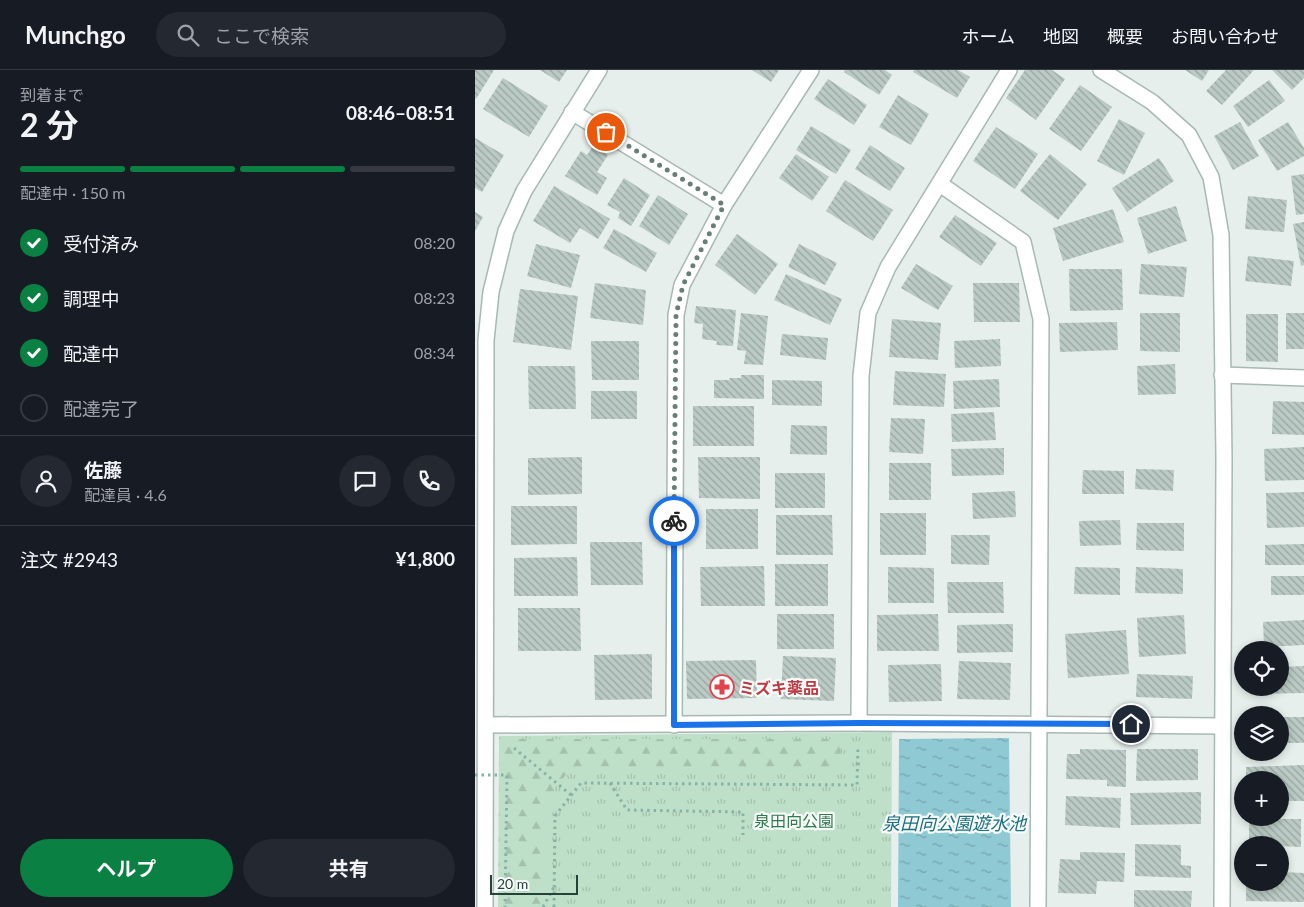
<!DOCTYPE html>
<html lang="ja">
<meta charset="utf-8">
<style>
:root{--surface:#171b24;--page:#242831;--text:#f1f3f6;--muted:#9ea1a6;--line:#363941;--accent:#0b8043}
body{margin:0;font-family:Lato,"Noto Sans JP",sans-serif;background:var(--page);color:var(--text);height:100vh;display:flex;flex-direction:column;font-size:19px;white-space:nowrap}
*{box-sizing:border-box;margin:0}
p{font-size:16px;color:var(--muted)}
.icon{flex:none;width:28px;height:28px;fill:none;stroke:currentColor;stroke-width:2;stroke-linecap:round;stroke-linejoin:round}
.map{position:relative;flex:1;overflow:hidden}
.details{display:flex;flex-direction:column;background:var(--surface);width:475px}
.details>*{flex:none}
.tools{position:absolute;left:759px;top:571px;display:grid;gap:10px}
.tools a{display:grid;place-items:center;width:55px;height:55px;border-radius:50%;background:var(--surface);box-shadow:0 2px 8px #0003;font-size:25px}
.scale{position:absolute;left:15px;bottom:12px;width:88px;box-sizing:border-box;padding-left:5px;border:2px solid #24423a;border-top:0;font-size:14px;line-height:18px;white-space:nowrap;color:#24423a;-webkit-text-stroke:4px #f7fbf9;paint-order:stroke}
.pin{position:absolute;display:grid;place-items:center;width:42px;height:42px;color:#fff;margin:-21px;border:2px solid #fff;border-radius:50%;box-shadow:0 1px 5px #0007}
.courier{position:absolute;display:grid;place-items:center;width:50px;height:50px;margin:-25px;border:4px solid #1a73e8;border-radius:50%;background:#fff;color:#222;box-shadow:0 1px 6px #0007}
.summary em{font-style:normal;font-weight:700}
.summary div{display:flex;flex-direction:column-reverse}
.summary{display:flex;align-items:center;justify-content:space-between;height:85px;padding:0 20px}
h1{font-size:32px;font-weight:700;line-height:38px}
.bar{display:grid;grid-template-columns:repeat(4,1fr);gap:8px 5px;align-content:center;height:60px;padding:0 20px}
.bar i{height:6px;border-radius:4px;background:var(--line)}
.bar .selected{background:var(--accent)}
.bar p{grid-column:span 4}
.line{display:flex;align-items:center;gap:12px;padding:0 20px;border-top:1px solid var(--line)}
.line div{flex:1}
.round{display:grid;place-items:center;flex:none;width:52px;height:52px;border-radius:26px;background:var(--page)}
ol{padding:0 20px;list-style:none}
li{display:flex;align-items:center;gap:15px;height:55px}
li p{margin-inline-start:auto}
li .icon{padding:5px;border-radius:50%;background:var(--accent);color:#fff;stroke-width:4}
li:last-child{color:var(--muted)}
li i{width:28px;height:28px;border:2px solid var(--line);border-radius:50%}
.cta{display:flex;gap:10px;margin-top:auto;padding:10px 20px}
.cta a{flex:1;height:58px;border-radius:30px;background:var(--accent);color:#fff;font-size:20px;font-weight:700;line-height:58px;text-align:center}
.cta a+a{background:var(--page);color:var(--text)}
header{display:flex;align-items:center;gap:30px;box-sizing:border-box;height:70px;padding:0 25px;background:var(--surface);border-bottom:1px solid var(--line)}
header strong{font-size:24px}
nav{display:flex;gap:28px;margin-inline-start:auto;font-size:18px}
.search{width:350px;height:45px;background:var(--page);display:flex;align-items:center;gap:12px;box-sizing:border-box;padding:0 18px;border-radius:28px;color:var(--muted);font-size:19px}
main{display:flex;flex:1;min-height:0}
.map>svg:first-child{display:block}
</style>
<header>
<strong>Munchgo</strong>
<div class="search"><svg class="icon" aria-label="search" viewBox="0 0 24 24"><circle cx="10" cy="10" r="6"/><path d="M15 15l6 6"/></svg>ここで検索</div>
<nav><a>ホーム</a><a>地図</a><a>概要</a><a>お問い合わせ</a></nav>
</header>
<main>
<section class="details">
<div class="summary"><div><h1>2 分</h1><p>到着まで</p></div><em>08:46–08:51</em></div>
<div class="bar"><i class="selected"></i><i class="selected"></i><i class="selected"></i><i></i><p>配達中 · 150 m</p></div>
<ol>
<li><svg class="icon" aria-label="check" viewBox="0 0 24 24"><path d="M5 12l5 5 9-10"/></svg>受付済み<p>08:20</p></li>
<li><svg class="icon" aria-label="check" viewBox="0 0 24 24"><path d="M5 12l5 5 9-10"/></svg>調理中<p>08:23</p></li>
<li><svg class="icon" aria-label="check" viewBox="0 0 24 24"><path d="M5 12l5 5 9-10"/></svg>配達中<p>08:34</p></li>
<li><i></i>配達完了</li>
</ol>
<div class="line" style="height:90px"><a class="round"><svg class="icon" aria-label="person" viewBox="0 0 24 24"><circle cx="12" cy="8" r="4"/><path d="M4 21q1-7 8-7t8 7"/></svg></a><div><b>佐藤</b><p>配達員 · 4.6</p></div><a class="round"><svg class="icon" aria-label="chat" viewBox="0 0 24 24"><path d="M4 5h16v11H9l-5 4z"/></svg></a><a class="round"><svg class="icon" aria-label="phone" viewBox="0 0 24 24"><path d="M5 4h4l2 5-3 2q2 4 5 5l2-3 5 2v4C11 20 4 13 5 4z"/></svg></a></div>
<div class="line" style="height:65px"><div>注文 #2943</div><b>¥1,800</b></div>
<div class="cta"><a>ヘルプ</a><a>共有</a></div>
</section>
<div class="map">
<svg width="829" height="837" viewBox="0 0 829 837">
<defs>
<pattern id="grass-tufts" width="24" height="20" patternUnits="userSpaceOnUse" patternTransform="scale(1.25)"><rect width="24" height="20" fill="#bfe0c8"/><path d="M3 7l-1-3M5 7V3M7 7l1-3M15 17l-1-3M17 17v-4M19 17l1-3" fill="none" stroke="#a4c1ad"/></pattern>
<pattern id="forest-firs" width="22" height="20" patternUnits="userSpaceOnUse" patternTransform="scale(1.25)"><rect width="22" height="20" fill="#bfe0c8"/><path d="M5 1l3.5 6h-7zM16 11l3.5 6h-7z" fill="#a4c1ad"/></pattern>
<pattern id="water-ripples" width="26" height="14" patternUnits="userSpaceOnUse" patternTransform="scale(1.25)"><rect width="26" height="14" fill="#8ec9d4"/><path d="M2 4q2-2 4 0t4 0M15 11q2-2 4 0t4 0" fill="none" stroke="#74a5ad"/></pattern>
<pattern id="building-back-hatch" width="6" height="6" patternUnits="userSpaceOnUse" patternTransform="scale(1.25)"><rect width="6" height="6" fill="#bbcac4"/><path d="M-1 5l2 2M0 0l6 6M5-1l2 2" fill="none" stroke="#98a6a0"/></pattern>
</defs>
<rect width="100%" height="100%" fill="#e6efeb"/>
<path fill="url(#grass-tufts)" d="M417,662L416,837H23L24,666Z"/>
<path fill="url(#forest-firs)" d="M24,669H360L366,677L365,689L361,699H96L71,728V837H25Z"/>
<path fill="url(#water-ripples)" d="M534,668L536,837H423L424,669Z"/>
<g fill="url(#building-back-hatch)">
<path d="M0,0H19L1,29L0,28Z"/>
<path d="M65,0H92L84,12Z"/>
<path d="M277,0H304L296,12Z"/>
<path d="M370,0H410L417,5L404,25L369,2Z"/>
<path d="M439,0H483L495,7L482,28L438,2Z"/>
<path d="M550,0H577L590,9L561,50L531,28Z"/>
<path d="M710,0H734L727,11Z"/>
<path d="M751,0H779L747,35L731,21Z"/>
<path d="M797,0H829V8L817,20Z"/>
<path d="M28,8L73,36L54,67L8,39Z"/>
<path d="M353,9L392,35L379,55L339,29Z"/>
<path d="M794,10L810,31L773,57L758,36Z"/>
<path d="M605,15L637,37L606,81L574,59Z"/>
<path d="M423,25L454,44L436,75L404,57Z"/>
<path d="M644,49L670,63L649,105L622,91Z"/>
<path d="M765,52L784,86L758,100L739,66Z"/>
<path d="M813,52L829,78V86L802,101L783,70Z"/>
<path d="M336,56L376,80L361,104L321,80Z"/>
<path d="M521,57L563,84L540,119L498,91Z"/>
<path d="M0,68L29,85L7,122L0,118Z"/>
<path d="M395,75L430,98L415,121L380,99Z"/>
<path d="M118,76L133,85L122,102L132,108L122,125L90,106L106,81L112,85Z"/>
<path d="M321,84L354,107L337,131L304,108Z"/>
<path d="M575,84L612,114L583,150L545,121Z"/>
<path d="M684,88L699,111L652,142L637,118Z"/>
<path d="M829,104V144L821,145L816,106Z"/>
<path d="M149,108L175,125L156,156L143,148L145,142L132,135Z"/>
<path d="M370,110L418,140L398,171L351,141Z"/>
<path d="M79,116L135,149L123,169L105,158L95,173L58,151Z"/>
<path d="M183,125L213,144L194,175L164,156Z"/>
<path d="M773,126L812,130L809,162L770,159Z"/>
<path d="M701,136L712,171L673,184L662,148Z"/>
<path d="M638,139L649,172L588,191L578,158Z"/>
<path d="M0,142L8,147L0,161Z"/>
<path d="M480,145L522,173L506,196L464,167Z"/>
<path d="M829,152V195L826,196L818,154Z"/>
<path d="M139,159L182,183L171,202L128,178Z"/>
<path d="M262,164L303,194L280,225L240,195Z"/>
<path d="M61,174L105,185L96,218L52,206Z"/>
<path d="M324,174L362,193L350,215L313,197Z"/>
<path d="M773,186L819,191L816,216L770,211Z"/>
<path d="M441,194L478,216L463,240L426,218Z"/>
<path d="M666,194L712,197L709,227L664,224Z"/>
<path d="M594,199H647L648,240L595,241Z"/>
<path d="M311,204L367,229L355,255L299,230Z"/>
<path d="M120,213L171,220L168,255L115,248Z"/>
<path d="M498,213H544L545,252H499Z"/>
<path d="M45,219L103,226L96,280L38,272Z"/>
<path d="M221,236L261,240L258,276L241,275L242,271L227,269L228,254L219,253Z"/>
<path d="M266,243L293,246L288,295L269,294L271,281L262,280Z"/>
<path d="M665,243H705V282L665,281Z"/>
<rect x="811" y="243" width="18" height="36"/>
<path d="M771,244H803V292L771,291Z"/>
<path d="M417,249L466,253L463,290L414,287Z"/>
<path d="M642,252L643,280L585,282L584,253Z"/>
<path d="M307,264L353,268L351,290L305,285Z"/>
<path d="M525,269L526,296L480,298L479,271Z"/>
<path d="M116,271H164V310H117Z"/>
<path d="M700,294L701,324L663,325L662,296Z"/>
<path d="M53,296H100L101,339H54Z"/>
<path d="M420,301L471,304L469,337L418,335Z"/>
<path d="M266,305H289V329L239,328V310H255L254,308H266Z"/>
<path d="M524,309L525,337L479,339L478,311Z"/>
<path d="M297,310L347,311V336L297,335Z"/>
<rect x="116" y="321" width="46" height="28"/>
<path d="M798,331L829,332V365L797,364Z"/>
<rect x="218" y="336" width="61" height="40"/>
<path d="M519,342L521,370L477,372L476,344Z"/>
<path d="M416,348L450,349L448,384L414,382Z"/>
<path d="M316,355L352,356V385L315,384Z"/>
<path d="M829,377V410L790,411L789,379Z"/>
<path d="M529,378V405L477,406L476,379Z"/>
<path d="M107,387V424L53,425V388Z"/>
<path d="M223,387H285V429L224,428Z"/>
<rect x="414" y="393" width="42" height="37"/>
<path d="M661,399L699,400L698,421L660,419Z"/>
<path d="M608,400L649,401V424H607Z"/>
<rect x="300" y="403" width="50" height="35"/>
<path d="M540,421L541,447L498,449L497,423Z"/>
<path d="M829,422V457L792,458L791,423Z"/>
<path d="M36,436H102V474L36,475Z"/>
<rect x="231" y="439" width="52" height="40"/>
<rect x="405" y="443" width="46" height="42"/>
<path d="M301,445H357L358,485H301Z"/>
<path d="M645,450L646,475L605,476L604,451Z"/>
<path d="M662,453H709V481L661,480Z"/>
<path d="M476,465H515L514,495L476,494Z"/>
<path d="M115,472H167L168,515H116Z"/>
<path d="M829,474V495H790V475Z"/>
<path d="M102,487L103,526H39V488Z"/>
<rect x="300" y="494" width="53" height="42"/>
<path d="M289,496L290,536H226L225,497Z"/>
<path d="M413,497L459,498V533H413Z"/>
<path d="M600,497L645,498V525L599,524Z"/>
<path d="M661,497L708,499V524L660,523Z"/>
<rect x="796" y="506" width="33" height="19"/>
<path d="M472,512H528L529,543H473Z"/>
<path d="M43,538H105L106,581H43Z"/>
<rect x="302" y="544" width="57" height="35"/>
<path d="M463,544L464,581H402V545Z"/>
<path d="M709,545L711,584L664,587L662,548Z"/>
<path d="M829,550V575L789,577L788,552Z"/>
<path d="M538,554V582L482,583V555Z"/>
<path d="M651,560L654,604L593,608L590,564Z"/>
<path d="M177,584V629L120,630L119,585Z"/>
<path d="M308,586L361,588L359,631L306,629Z"/>
<path d="M281,590L282,628L212,629L211,591Z"/>
<path d="M484,591L536,593L535,630L482,629Z"/>
<path d="M466,594L467,631L414,632L413,595Z"/>
<path d="M829,596V623L785,624V618H805V597Z"/>
<path d="M662,604L718,606L717,629L661,627Z"/>
<rect x="805" y="647" width="24" height="26"/>
<path d="M605,679L651,680V717L632,716V710L591,709L592,684H605Z"/>
<path d="M662,679H723V710L661,711Z"/>
<path d="M829,695V731H805V710H771V697Z"/>
<path d="M726,722V754L656,755L655,723Z"/>
<path d="M591,726L646,728L645,758L590,755Z"/>
<path d="M774,749H826V777L774,775Z"/>
<path d="M660,774L706,775V795L716,796V808L660,806Z"/>
<path d="M605,782L650,783L649,812L622,811L621,824L583,823L585,789L605,790Z"/>
<path d="M805,802L829,803V832L771,831V812H805Z"/>
<path d="M659,820L717,821L716,837H659Z"/>
</g>
<g fill="none" stroke-linecap="round" stroke-linejoin="round">
<g stroke="#a8b8b2" stroke-width="18">
<g id="minor">
<path d="M626,0L677,32L714,65L736,107L746,165L749,388L747,837"/>
<path d="M97,42L249,135"/>
<path d="M465,114L548,172L566,249L563,837"/>
<path d="M747,305L829,308"/>
<path d="M384,653L386,306L393,243L413,197L534,0"/>
<path d="M11,655L384,653L747,656"/>
<path d="M199,655L201,245L207,215L249,135L336,0"/>
</g>
</g>
<g stroke="#a8b8b2" stroke-width="18">
<path id="tertiary" d="M10,837L11,297V270L16,222L31,161L49,121L124,0"/>
</g>
<g stroke="#86b3a5" stroke-width="3" stroke-dasharray="2.5 4" stroke-linecap="butt">
<path d="M39,678L96,725"/>
<path d="M135,713L152,740L268,742V765"/>
<path d="M68,837L79,817"/>
<path d="M79,837L80,746L106,713L382,715L383,676"/>
</g>
<use href="#minor" stroke="#fff" stroke-width="15"/>
<use href="#tertiary" stroke="#fff" stroke-width="15"/>
<path stroke="#86b3a5" stroke-width="3" stroke-dasharray="2.5 4" stroke-linecap="butt" d="M0,705H32L30,837"/>
</g>
<g fill="none" stroke-linecap="round" stroke-linejoin="round">
<path stroke="#687f78" stroke-width="5" stroke-dasharray="0 9" d="M131,62L249,135L208,215L201,245L199,451"/>
<path stroke="#1a73e8" stroke-width="6" d="M199,451V655L384,653L656,654"/>
</g>
<defs>
<g id="pharmacy-ring" transform="scale(1.25)"><circle r="9.5" fill="#f7fbf9" stroke="#e0444e" stroke-width="1.5"/><path d="M-2-6h4v4h4v4h-4v4h-4v-4h-4v-4h4Z" fill="#e0444e"/></g>
</defs>
<g fill-rule="evenodd">
<use href="#pharmacy-ring" x="247" y="617"/>
</g>
<g text-anchor="middle" dominant-baseline="central" stroke-width="4.5" stroke-linejoin="round" paint-order="stroke">
<g font-size="16" font-weight="bold" fill="#be3a42" stroke="#f7fbf9" text-anchor="start">
<text x="264" y="617">ミズキ薬品</text>
</g>
<g font-size="16" fill="#2d7a4b" stroke="#f7fbf9">
<text x="319" y="750">泉田向公園</text>
</g>
<g font-size="18" font-style="italic" fill="#1c6f80" stroke="#f7fbf9">
<text x="479" y="753">泉田向公園遊水池</text>
</g>
</g>
</svg>
<div class="tools">
<a><svg class="icon" aria-label="locate" viewBox="0 0 24 24"><circle cx="12" cy="12" r="6"/><path d="M12 2v4M12 18v4M2 12h4M18 12h4"/></svg></a>
<a><svg class="icon" aria-label="layers" viewBox="0 0 24 24"><path d="M12 4l9 5-9 5-9-5zM3 14l9 5 9-5"/></svg></a>
<a>+</a>
<a>−</a>
</div>
<div class="scale">20 m</div>
<div class="pin" style="left:131px;top:62px;background:#ea580c"><svg class="icon" aria-label="bag" viewBox="0 0 24 24"><path d="M5 8h14l-1 12H6zM9 8a3 3 0 0 1 6 0"/></svg></div>
<div class="pin" style="left:656px;top:654px;background:#1f2937"><svg class="icon" aria-label="home" viewBox="0 0 24 24"><path d="M3 11l9-7 9 7M6 9v11h12V9"/></svg></div>
<div class="courier" style="left:199px;top:451px"><svg class="icon" aria-label="bike" viewBox="0 0 24 24"><circle cx="6" cy="16" r="4"/><circle cx="18" cy="16" r="4"/><path d="M6 16l4-8h5l3 8M10 8l3 8H6M13 5h3"/></svg></div>
</div>
</main>
